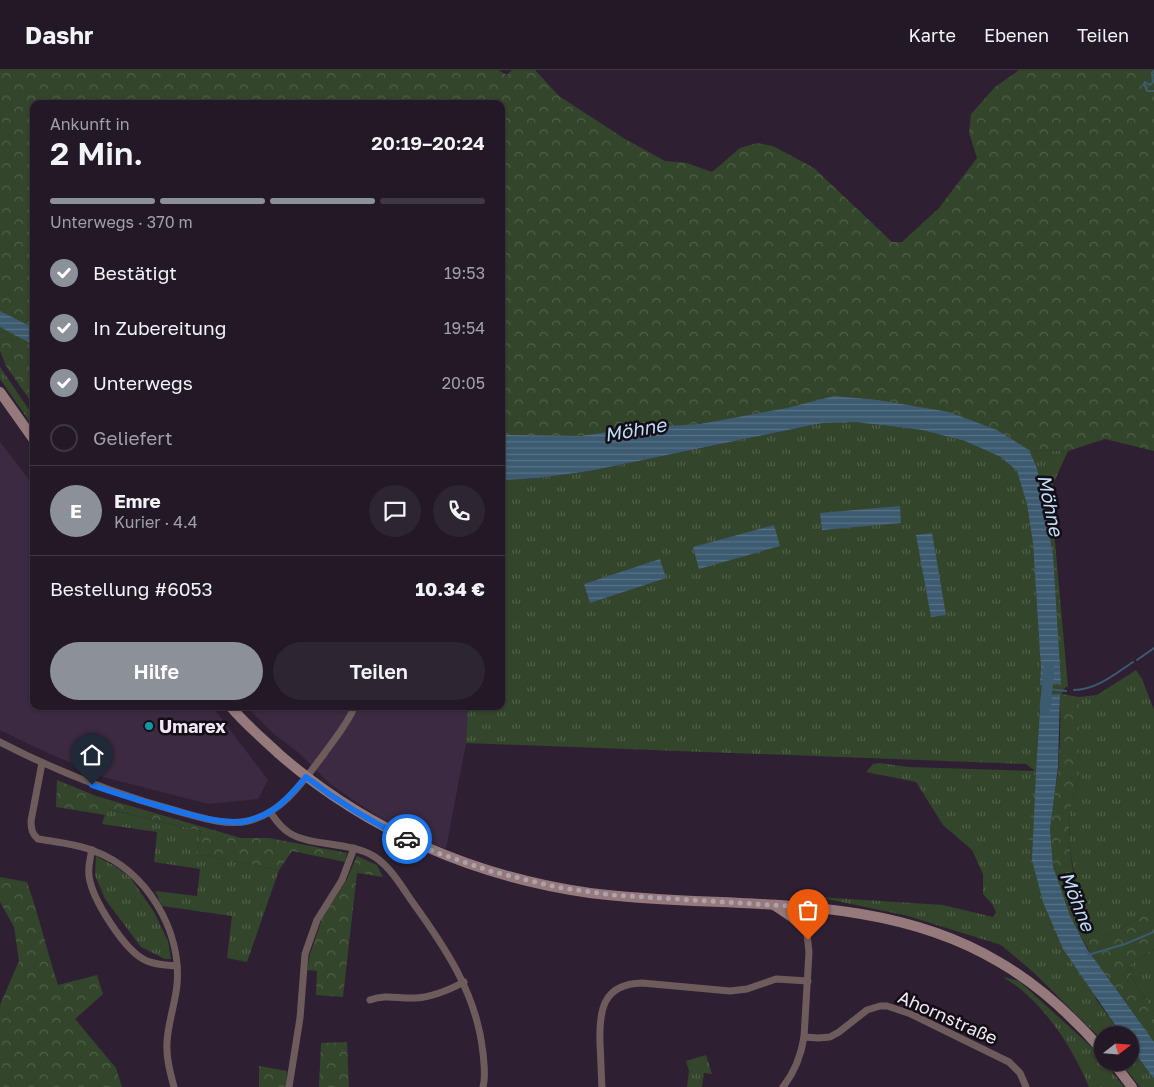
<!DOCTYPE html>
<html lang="de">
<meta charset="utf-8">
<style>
:root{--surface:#221826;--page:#2e2532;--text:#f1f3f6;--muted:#a2a0a7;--line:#3f3743;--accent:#8c9099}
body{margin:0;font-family:"Golos Text",sans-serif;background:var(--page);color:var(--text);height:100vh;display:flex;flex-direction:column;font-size:19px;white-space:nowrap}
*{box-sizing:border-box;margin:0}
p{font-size:16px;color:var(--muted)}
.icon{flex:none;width:28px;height:28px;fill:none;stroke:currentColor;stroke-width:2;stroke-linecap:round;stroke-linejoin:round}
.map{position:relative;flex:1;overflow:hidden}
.panel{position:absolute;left:30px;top:30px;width:475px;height:610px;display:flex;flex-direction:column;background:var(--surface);border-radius:10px;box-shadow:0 1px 4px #0004,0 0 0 1px var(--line)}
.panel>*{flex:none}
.needle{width:32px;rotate:73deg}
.buttons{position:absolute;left:1094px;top:956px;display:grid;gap:10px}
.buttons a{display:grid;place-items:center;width:45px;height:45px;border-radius:50%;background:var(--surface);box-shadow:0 1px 4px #0004,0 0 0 1px var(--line);font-size:25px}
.pin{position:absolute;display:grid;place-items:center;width:42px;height:42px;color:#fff;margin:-51px -21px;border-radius:50% 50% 50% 0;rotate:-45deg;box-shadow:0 0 5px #0007}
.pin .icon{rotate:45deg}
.courier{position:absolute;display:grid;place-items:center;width:50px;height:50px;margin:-25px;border:4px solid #1a73e8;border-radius:50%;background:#fff;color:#222;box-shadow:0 1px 6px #0007}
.headline em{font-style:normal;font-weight:600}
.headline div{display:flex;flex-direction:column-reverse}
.headline{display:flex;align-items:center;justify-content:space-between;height:85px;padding:0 20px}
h1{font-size:32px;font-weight:600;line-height:38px}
.bar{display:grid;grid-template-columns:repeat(4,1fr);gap:8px 5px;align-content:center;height:60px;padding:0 20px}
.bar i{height:6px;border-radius:4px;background:var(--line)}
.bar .selected{background:var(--accent)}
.bar p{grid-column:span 4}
.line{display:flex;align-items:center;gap:12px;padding:0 20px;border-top:1px solid var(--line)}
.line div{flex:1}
.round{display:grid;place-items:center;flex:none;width:52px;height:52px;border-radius:26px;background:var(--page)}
ol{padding:0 20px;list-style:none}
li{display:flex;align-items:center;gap:15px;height:55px}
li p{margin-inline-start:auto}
li .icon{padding:5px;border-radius:50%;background:var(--accent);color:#fff;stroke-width:4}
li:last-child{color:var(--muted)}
li i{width:28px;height:28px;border:2px solid var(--line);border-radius:50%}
.action{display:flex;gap:10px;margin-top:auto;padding:10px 20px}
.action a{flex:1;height:58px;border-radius:30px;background:var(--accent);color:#fff;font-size:20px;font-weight:600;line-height:58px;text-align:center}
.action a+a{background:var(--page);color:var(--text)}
header{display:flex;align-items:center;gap:30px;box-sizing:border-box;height:70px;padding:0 25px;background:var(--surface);border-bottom:1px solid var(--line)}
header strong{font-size:24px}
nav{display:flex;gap:28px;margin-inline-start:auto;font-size:18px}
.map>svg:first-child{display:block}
</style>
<header>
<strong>Dashr</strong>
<nav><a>Karte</a><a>Ebenen</a><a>Teilen</a></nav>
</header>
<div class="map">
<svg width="1154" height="1017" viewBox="0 0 1154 1017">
<defs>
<pattern id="grass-tufts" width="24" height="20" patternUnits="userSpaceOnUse" patternTransform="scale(1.25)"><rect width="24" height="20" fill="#33452b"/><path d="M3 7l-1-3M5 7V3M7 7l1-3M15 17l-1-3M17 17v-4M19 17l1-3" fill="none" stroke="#51604a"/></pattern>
<pattern id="forest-crowns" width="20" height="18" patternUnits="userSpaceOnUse" patternTransform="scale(1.25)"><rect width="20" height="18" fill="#33452b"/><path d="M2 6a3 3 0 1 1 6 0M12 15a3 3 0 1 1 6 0" fill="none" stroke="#51604a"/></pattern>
<pattern id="water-rules" width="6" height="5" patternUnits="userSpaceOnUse" patternTransform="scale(1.25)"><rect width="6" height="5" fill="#3c5a70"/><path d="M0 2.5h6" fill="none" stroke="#587285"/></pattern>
</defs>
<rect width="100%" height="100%" fill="#2e2032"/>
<g fill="#3b2a41">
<path d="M0,372L34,416V636H212L268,710L258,729L209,734L103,707L39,679L0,660Z"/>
<path d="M246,636H468L466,673L446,779L409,764L371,742L330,714L299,683L274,664Z"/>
</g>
<g fill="url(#grass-tufts)">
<path d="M0,297L34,347V358L0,309Z"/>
<path d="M856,352L922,360L965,371L1001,387L1017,401L1027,434L1061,614L1037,398L1029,380L1068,381L1053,414V450L1068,617H1041L1036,702L1096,929L1122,965H1102V970L1032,901L1001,875L908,846L818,827L943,835L993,847L996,842L992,834L983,824V804L972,780L943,755L916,712L866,702L873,694L879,693L909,697L1035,701L1026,694L466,673L468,636H501V410L539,408L590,401L822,353Z"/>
<path d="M1136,600L1142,609L1154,640V840L1105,867L1095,860L1076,814L1069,774L1070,740L1079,706V627L1097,625Z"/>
<path d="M107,739L201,761L196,784L279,800L247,892L227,888L232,846L162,836L155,821L197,826L200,799L154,792L157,762L102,754Z"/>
<path d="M96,786L113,795L130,807L154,842L168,871L171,889H165L141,877L105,829L95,805Z"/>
<path d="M1154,879V942L1132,908L1130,895Z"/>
<path d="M1003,907L1019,911L1096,981L1102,989V992L1105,993L1124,1017H1089C1074,982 1054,949 1025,923C1019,917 1010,912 1003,907Z"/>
<path d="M1130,976L1154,1009V1017H1140L1121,993L1130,992Z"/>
<path d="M706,985L712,1004L704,1003L702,1017H687L689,1001L686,991Z"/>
</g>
<g fill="url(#forest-crowns)">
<path d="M0,0H498L507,5L512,0H535L559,26L625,69L665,91L687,93L712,102L740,78L757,73L773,76L814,98L892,172H902L939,138L977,88L969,63L971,44L995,17L1019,0H1154V381L1105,369L1068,381L1027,380C1040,399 1043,419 1048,441C1060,499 1060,559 1066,617L1063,620L1062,624L1079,627V706L1070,740L1069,774L1075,814L1095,860L1105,867L1154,840V879L1130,895L1132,908L1154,942V972C1107,909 1051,843 1050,760C1050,741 1056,720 1058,700C1060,677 1061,651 1060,628L1038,757L1090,921C1059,877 1028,821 1029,765L1041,624L1039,619L1041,605L1026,434C1023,421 1020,409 1011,399C1001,387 987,381 972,375C921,355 868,351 813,354L501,407V34H34V336L6,296L0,281Z"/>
<path d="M57,710L96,726L241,768H269L347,783L345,792L292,781L279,800L196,784L201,761L108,739L105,745L56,737Z"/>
<path d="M357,786L377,795L383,807L357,803L343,927L316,925L317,901L307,900L310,884L323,846L346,811Z"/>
<path d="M0,807L27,812C39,846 47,881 58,915L97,905L103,924L75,949L116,998L122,1017H0V935L19,891L14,857L0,832Z"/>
<path d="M347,972L349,1017H319L321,973Z"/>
<path d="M259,996L287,1001L286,1017H259Z"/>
</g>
<g fill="url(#water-rules)">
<path d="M0,241L34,258V275L0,257Z"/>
<path d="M834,326L878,330L949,342L997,360L1029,380L1037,398L1053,485L1061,614L1040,615L1041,598L1033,473L1027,434L1017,401L1001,387L965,371L922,360L856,352L822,353L590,401L539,408L501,410V365L582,366L632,358L700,354L787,338Z"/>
<path d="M900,436L901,453L822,460L820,443Z"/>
<path d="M774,455L780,476L699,499L693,477Z"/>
<path d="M932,463L946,545L931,547L916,465Z"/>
<path d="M660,489L666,508L590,533L584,514Z"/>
<path d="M1060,624L1058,697L1050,759L1053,797L1070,846L1087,879L1154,972V1009L1130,976V965H1122L1063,879L1043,832L1032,790L1036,702L1041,625Z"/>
</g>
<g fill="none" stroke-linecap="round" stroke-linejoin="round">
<g stroke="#3c5a70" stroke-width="2">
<path d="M1154,1L1152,3L1153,12L1150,15L1145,12L1144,14L1147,21H1154"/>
<path d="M1137,590L1154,578"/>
<path d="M1048,619L1066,621"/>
<path d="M1074,620C1096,620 1115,604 1133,592"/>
<path d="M1088,885L1125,874L1154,862"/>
</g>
<path stroke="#3c5a70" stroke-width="11" d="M1045,638L1049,599"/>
<g stroke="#6e5c5c" stroke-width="7">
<path d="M0,672C58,702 114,724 177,741C199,747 225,756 248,751C283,743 304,710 324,684C335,668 347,655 355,636"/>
<path d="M42,693L31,751C31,759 32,764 38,769C56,772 77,774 94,781C146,800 182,860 177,915C175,934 168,953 167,972C166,987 170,1002 174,1017"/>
<path d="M270,742C275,749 280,757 288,762C309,777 351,771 375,787C390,797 401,815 411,830C445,877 477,924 483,983C484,994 486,1006 483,1017"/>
<path d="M92,780C90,788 88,798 89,806C92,829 125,882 147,891C156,895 167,895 177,896"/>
<path d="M370,930C387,924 398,929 416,928C433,927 449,920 464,912"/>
<path d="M804,967L818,968L830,967L839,962L867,940L880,936H887L911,944L1009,992L1020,1003L1026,1017"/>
<path d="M289,1017L300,948L305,884L317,850L342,810L354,778"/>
<path d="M602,1017C601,1003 601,988 600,974C599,941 602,914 642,913L730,921L747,919L776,909L808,911"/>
<path d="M783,1017C794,1003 801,986 804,967L809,882L804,837"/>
</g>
<g stroke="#967a7b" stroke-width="10">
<path d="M0,322L34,370"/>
<path d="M230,636C245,654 262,668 279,684C366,760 475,807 590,823C726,841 876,818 999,892C1039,915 1072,946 1102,980"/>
<path d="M774,835L792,847L806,860"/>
<path d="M1113,992L1132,1017"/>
</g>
</g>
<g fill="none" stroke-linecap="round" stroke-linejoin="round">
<path stroke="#aca1af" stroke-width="5" stroke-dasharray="0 9" d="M407,769L435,782L490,801L556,817L612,825L804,837L808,870"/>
<path stroke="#1a73e8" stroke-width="6" d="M92,715C120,725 148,733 177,741C197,747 220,753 241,752C249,751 257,748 264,745C281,737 294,721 306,707C337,731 371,752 407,769"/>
</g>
<circle fill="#0f9aa8" stroke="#130d15" stroke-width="2" cx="149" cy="656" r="5"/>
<g text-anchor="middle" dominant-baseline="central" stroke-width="5" stroke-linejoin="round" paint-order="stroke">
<g font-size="18" font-weight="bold" fill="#f0e7f3" stroke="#130d15" text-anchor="start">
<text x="159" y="656">Umarex</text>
</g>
<g font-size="18" fill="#f0e7f3" stroke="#130d15">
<text transform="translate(948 947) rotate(24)">Ahornstraße</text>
</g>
<g font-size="19" font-style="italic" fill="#bedef8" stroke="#130d15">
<text transform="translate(635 359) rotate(-10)">Möhne</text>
<text transform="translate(1051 435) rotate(78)">Möhne</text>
<text transform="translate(1078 831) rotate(68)">Möhne</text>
</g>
</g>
</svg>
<div class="buttons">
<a><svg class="needle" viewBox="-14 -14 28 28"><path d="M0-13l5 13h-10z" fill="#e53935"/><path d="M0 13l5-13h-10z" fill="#a2a0a7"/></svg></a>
</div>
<div class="pin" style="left:808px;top:870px;background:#ea580c"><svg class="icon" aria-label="bag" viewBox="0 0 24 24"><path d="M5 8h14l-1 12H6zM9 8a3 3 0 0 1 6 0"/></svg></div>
<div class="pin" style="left:92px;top:715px;background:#1f2937"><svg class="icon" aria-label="home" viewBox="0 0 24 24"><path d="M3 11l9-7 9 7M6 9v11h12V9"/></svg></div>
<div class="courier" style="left:407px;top:769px"><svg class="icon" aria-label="car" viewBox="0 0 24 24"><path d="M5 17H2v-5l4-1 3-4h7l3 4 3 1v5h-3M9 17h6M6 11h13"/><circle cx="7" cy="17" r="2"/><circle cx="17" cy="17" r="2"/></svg></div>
<section class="panel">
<div class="headline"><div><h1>2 Min.</h1><p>Ankunft in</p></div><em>20:19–20:24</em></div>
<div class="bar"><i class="selected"></i><i class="selected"></i><i class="selected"></i><i></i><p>Unterwegs · 370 m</p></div>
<ol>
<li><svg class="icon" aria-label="check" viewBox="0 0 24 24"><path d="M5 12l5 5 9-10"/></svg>Bestätigt<p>19:53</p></li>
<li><svg class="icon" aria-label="check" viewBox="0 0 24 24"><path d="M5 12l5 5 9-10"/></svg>In Zubereitung<p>19:54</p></li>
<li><svg class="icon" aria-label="check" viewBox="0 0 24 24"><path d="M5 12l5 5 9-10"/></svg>Unterwegs<p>20:05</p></li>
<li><i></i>Geliefert</li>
</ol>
<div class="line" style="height:90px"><b class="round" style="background:var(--accent);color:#fff">E</b><div><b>Emre</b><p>Kurier · 4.4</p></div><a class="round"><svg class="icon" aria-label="chat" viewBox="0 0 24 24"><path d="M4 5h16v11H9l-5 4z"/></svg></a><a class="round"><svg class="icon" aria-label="phone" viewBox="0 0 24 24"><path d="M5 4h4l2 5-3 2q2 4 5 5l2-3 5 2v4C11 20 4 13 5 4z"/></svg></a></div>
<div class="line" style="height:65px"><div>Bestellung #6053</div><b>10.34 €</b></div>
<div class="action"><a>Hilfe</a><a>Teilen</a></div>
</section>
</div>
